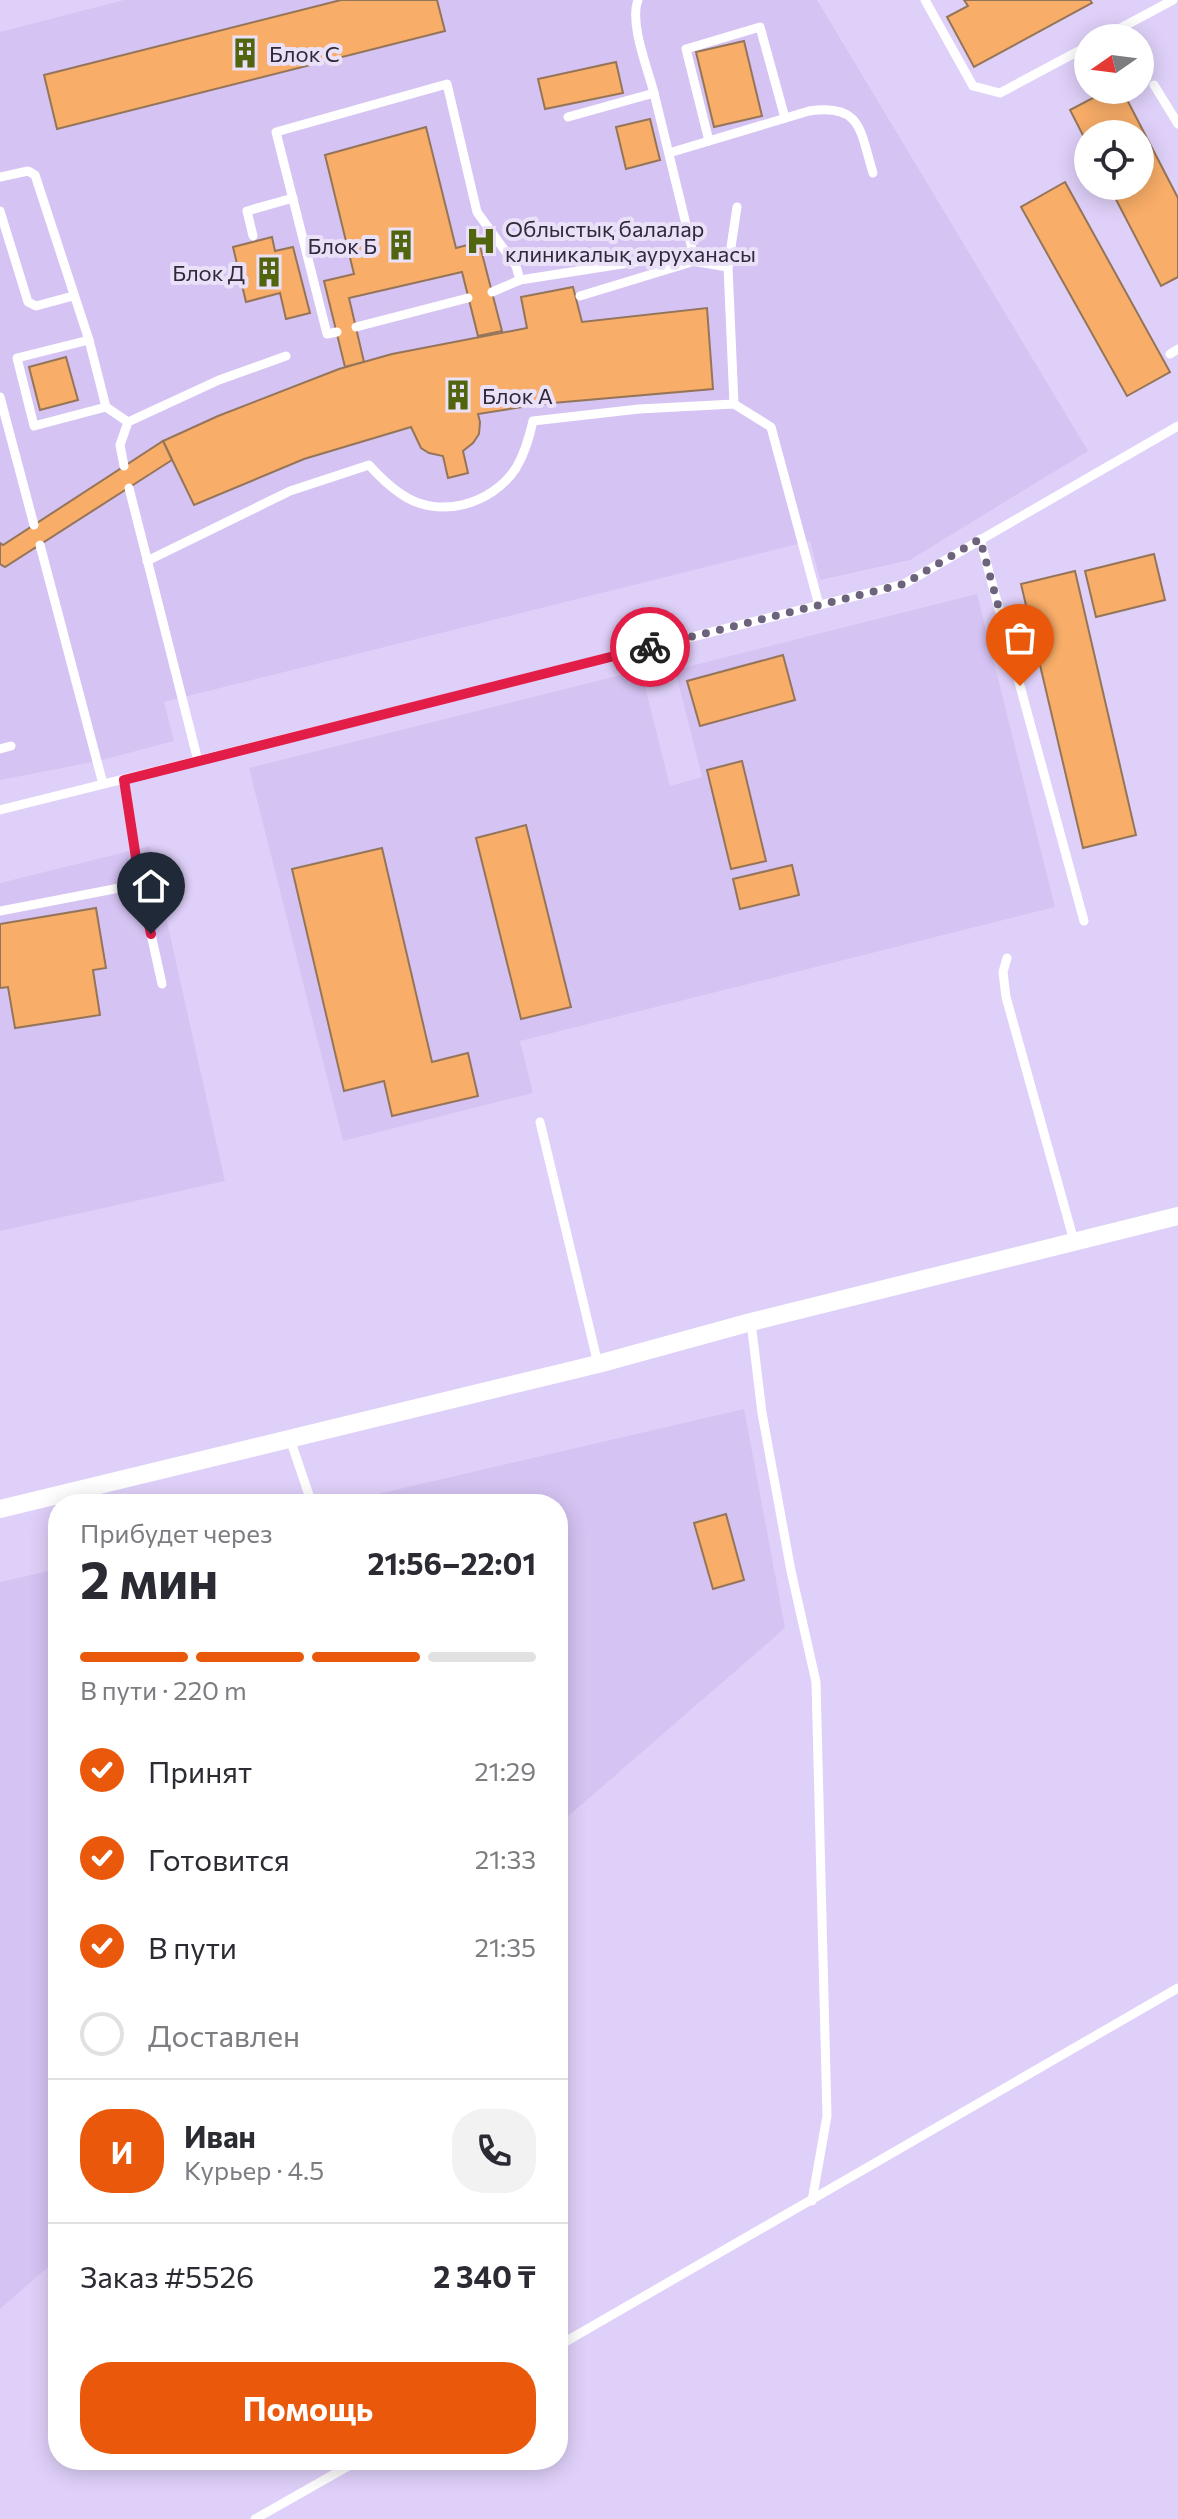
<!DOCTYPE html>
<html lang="ru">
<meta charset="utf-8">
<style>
:root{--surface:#fff;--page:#f2f2f3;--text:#2b2b33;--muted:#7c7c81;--line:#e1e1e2;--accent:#ea580c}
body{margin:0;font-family:Commissioner,sans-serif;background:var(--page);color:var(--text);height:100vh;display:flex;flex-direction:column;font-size:30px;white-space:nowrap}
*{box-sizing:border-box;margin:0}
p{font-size:26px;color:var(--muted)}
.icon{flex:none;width:44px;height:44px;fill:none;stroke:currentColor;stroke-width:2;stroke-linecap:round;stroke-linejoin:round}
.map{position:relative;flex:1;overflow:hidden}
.sheet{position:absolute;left:48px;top:1494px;width:520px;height:976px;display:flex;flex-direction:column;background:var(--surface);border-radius:32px;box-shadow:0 4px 20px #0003}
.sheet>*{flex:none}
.needle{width:52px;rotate:256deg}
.fabs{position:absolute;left:1074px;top:24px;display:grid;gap:16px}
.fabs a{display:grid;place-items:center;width:80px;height:80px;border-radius:50%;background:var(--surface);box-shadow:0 4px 20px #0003;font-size:40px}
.pin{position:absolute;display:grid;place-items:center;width:68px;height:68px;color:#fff;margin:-82px -34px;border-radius:50% 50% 50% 0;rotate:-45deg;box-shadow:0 0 8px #0007}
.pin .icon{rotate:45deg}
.courier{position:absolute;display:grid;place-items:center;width:80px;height:80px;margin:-40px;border:6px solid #e11d48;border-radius:50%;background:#fff;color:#222;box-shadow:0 2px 10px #0007}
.summary em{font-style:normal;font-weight:700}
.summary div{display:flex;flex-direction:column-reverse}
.summary{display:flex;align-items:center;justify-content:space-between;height:136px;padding:0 32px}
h1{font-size:52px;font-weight:700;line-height:60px}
.bar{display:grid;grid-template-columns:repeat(4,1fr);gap:12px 8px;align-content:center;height:96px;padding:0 32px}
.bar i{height:10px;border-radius:6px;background:var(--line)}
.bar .current{background:var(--accent)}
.bar p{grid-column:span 4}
.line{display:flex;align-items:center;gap:20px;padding:0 32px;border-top:2px solid var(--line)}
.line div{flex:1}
.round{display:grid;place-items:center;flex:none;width:84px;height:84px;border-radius:32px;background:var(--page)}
ol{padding:0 32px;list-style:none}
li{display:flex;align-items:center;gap:24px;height:88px}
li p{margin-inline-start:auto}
li .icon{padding:8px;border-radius:50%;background:var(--accent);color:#fff;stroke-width:4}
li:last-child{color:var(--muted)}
li i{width:44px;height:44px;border:4px solid var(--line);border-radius:50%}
.action{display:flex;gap:16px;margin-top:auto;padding:16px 32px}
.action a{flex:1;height:92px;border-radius:32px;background:var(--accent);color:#fff;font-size:32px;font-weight:700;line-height:92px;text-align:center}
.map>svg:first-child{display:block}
</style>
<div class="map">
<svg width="1178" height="2519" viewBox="0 0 1178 2519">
<rect width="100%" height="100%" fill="#dfd0f9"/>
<g fill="#d5c3f3">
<path d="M124,0H817L1088,451L910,560L820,580L810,541L164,702L174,741L98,761L0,780V32Z"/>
<path d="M977,594L1055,907L520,1041L533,1093L343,1141L249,768L641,670L670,786L702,777L675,670Z"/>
<path d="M150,846L225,1181L0,1231V883Z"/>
<path d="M744,1409L785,1628L558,1825V1504H335Z"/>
<path d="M58,1569V2258L0,2309V1582Z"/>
</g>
<g fill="#f8ad68" stroke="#957559" stroke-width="2">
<path d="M341,0H437L445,31L57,129L44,75Z"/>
<path d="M964,0H1090L1092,3L974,67L947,17L968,6Z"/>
<path d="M744,41L762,116L714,127L696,52Z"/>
<path d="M616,62L623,93L545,109L538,79Z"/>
<path d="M1108,90H1122L1178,198V277L1161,286L1109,186H1140V134H1088V145L1070,110Z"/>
<path d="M650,119L660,160L626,169L616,127Z"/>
<path d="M426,127L456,248L479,242L502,331L478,336L462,272L349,298L364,362L345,367L324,281L354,274L325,155Z"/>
<path d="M1065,182L1170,372L1127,396L1021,207Z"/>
<path d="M272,237L275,251L293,247L310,313L286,319L280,293L246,302L233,247Z"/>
<path d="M573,287L582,322L707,308L713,389L541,404L478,414L480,422L479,434L473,443L463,451L468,473L448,478L443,456L429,453L421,448L411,427L304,459L194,505L163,441L218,416L339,369L392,354L527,328L521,297Z"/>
<path d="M66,357L78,400L40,410L29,367Z"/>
<path d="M163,441L172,460L5,567L0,564V543L3,545Z"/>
<path d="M1154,554L1165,600L1096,617L1085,571Z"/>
<path d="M1075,571L1136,835L1083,848L1021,584Z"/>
<path d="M783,655L795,700L700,726L687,681Z"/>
<path d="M742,761L766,861L731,869L707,770Z"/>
<path d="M526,825L571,1007L521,1019L476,838Z"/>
<path d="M382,848L432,1062L468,1053L478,1096L392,1116L384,1081L344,1091L292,869Z"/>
<path d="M792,865L799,895L740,909L733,879Z"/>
<path d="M96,908L106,968L93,970L100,1015L15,1028L8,987L0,988V924Z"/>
<path d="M726,1514L744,1580L713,1589L694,1523Z"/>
</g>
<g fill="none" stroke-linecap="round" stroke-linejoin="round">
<g stroke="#fff" stroke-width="9">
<path d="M638,0C629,23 648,69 654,93"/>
<path d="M925,0L973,86L1000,93L1088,46"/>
<path d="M1102,38L1173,0"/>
<path d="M1154,85L1178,124"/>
<path d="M568,117L654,93L695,261L580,296"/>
<path d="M709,141L686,49L760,27L785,118"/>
<path d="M669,153L809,111C862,103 860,131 873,173"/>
<path d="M0,177L28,171L35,175L89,340"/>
<path d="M0,211L28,302L36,306L73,296"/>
<path d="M253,236L247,211L293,198"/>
<path d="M728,267L737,207"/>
<path d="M492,292L520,280L667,257L728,267L734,404"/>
<path d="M356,327L468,298"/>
<path d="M337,332L327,334L276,132L447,84L477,212L516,266L520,280"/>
<path d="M89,340L106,407L34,426L17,358Z"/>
<path d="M1170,354L1178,349"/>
<path d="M0,397L34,525"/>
<path d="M106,407L128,422"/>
<path d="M124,466L120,445L128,422L219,380L286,356"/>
<path d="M129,488L198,761"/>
<path d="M980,539L1084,921"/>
<path d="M40,545L103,784"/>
<path d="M147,561L290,491L369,465C378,475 389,486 401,494C438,520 492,505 516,468C525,453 529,438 533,421L639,409L734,404L771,427L819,605"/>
<path d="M0,749L11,746"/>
<path d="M124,780L140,884L162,984"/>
<path d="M0,810L904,584L1178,426"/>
<path d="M0,911L140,884"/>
<path d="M1007,958L1003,972L1006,997L1074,1241"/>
<path d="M540,1122L598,1364"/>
<path d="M751,1322L762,1413L791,1571L816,1682L827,2116L812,2201"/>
<path d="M290,1439L312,1504"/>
<path d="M558,2346L1178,1988"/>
<path d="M255,2519L359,2460"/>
</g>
<path stroke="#fff" stroke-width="18" d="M0,1509L598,1364L751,1322L1178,1216"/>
</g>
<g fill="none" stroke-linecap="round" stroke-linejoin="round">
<path stroke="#6d637c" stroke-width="8" stroke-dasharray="0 14.4" d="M650,647L904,584L980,539L1020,686"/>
<path stroke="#e11d48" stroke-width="10" d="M151,934L140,884L124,780L650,647"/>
</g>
<defs>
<g id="building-bare" transform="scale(2.4)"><path d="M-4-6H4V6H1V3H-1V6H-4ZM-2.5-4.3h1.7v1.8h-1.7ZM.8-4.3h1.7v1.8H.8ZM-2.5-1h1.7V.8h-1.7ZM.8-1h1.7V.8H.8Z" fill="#51640e" stroke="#eae1f9" stroke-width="2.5" paint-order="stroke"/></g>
<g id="hospital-bare" transform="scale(2.4)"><path d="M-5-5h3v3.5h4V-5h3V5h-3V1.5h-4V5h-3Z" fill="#51640e" stroke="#eae1f9" stroke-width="2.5" paint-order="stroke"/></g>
</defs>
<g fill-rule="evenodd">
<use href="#building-bare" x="245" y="53"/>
<use href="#hospital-bare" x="481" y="241"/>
<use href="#building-bare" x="401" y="245"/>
<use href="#building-bare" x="269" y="272"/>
<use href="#building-bare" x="458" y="395"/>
</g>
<g text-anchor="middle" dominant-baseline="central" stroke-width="8" stroke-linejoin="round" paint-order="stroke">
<g font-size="22" fill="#2f2939" stroke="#eae1f9" text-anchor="start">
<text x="269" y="53">Блок С</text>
<text x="505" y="228">Облыстық балалар<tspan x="505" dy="25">клиникалық ауруханасы</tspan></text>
<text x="377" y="245" text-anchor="end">Блок Б</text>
<text x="245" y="272" text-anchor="end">Блок Д</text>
<text x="482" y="395">Блок А</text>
</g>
</g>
</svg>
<div class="fabs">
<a><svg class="needle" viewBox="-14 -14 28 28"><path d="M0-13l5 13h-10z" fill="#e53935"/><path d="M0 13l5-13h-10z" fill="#7c7c81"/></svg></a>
<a><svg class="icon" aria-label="locate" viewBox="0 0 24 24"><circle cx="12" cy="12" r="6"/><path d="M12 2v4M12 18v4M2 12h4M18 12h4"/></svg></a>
</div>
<div class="pin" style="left:1020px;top:686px;background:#ea580c"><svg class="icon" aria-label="bag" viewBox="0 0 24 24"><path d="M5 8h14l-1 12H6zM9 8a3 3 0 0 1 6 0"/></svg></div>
<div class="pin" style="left:151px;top:934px;background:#1f2937"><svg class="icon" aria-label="home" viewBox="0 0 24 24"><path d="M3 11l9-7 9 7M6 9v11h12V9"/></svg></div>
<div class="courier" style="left:650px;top:647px"><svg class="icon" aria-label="bike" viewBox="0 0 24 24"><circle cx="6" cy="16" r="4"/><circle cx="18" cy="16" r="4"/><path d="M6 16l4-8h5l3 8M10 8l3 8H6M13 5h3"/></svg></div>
<section class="sheet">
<div class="summary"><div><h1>2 мин</h1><p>Прибудет через</p></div><em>21:56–22:01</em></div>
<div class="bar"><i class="current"></i><i class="current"></i><i class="current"></i><i></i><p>В пути · 220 m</p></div>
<ol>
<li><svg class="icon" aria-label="check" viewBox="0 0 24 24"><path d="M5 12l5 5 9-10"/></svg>Принят<p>21:29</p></li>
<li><svg class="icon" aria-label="check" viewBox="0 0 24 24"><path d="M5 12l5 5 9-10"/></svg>Готовится<p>21:33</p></li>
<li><svg class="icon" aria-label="check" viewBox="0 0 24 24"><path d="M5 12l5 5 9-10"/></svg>В пути<p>21:35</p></li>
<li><i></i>Доставлен</li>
</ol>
<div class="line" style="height:144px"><b class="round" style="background:var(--accent);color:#fff">И</b><div><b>Иван</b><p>Курьер · 4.5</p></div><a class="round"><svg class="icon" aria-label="phone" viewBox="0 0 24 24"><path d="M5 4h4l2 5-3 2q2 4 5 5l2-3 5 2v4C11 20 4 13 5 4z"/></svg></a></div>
<div class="line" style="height:104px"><div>Заказ #5526</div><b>2 340 ₸</b></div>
<div class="action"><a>Помощь</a></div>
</section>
</div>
